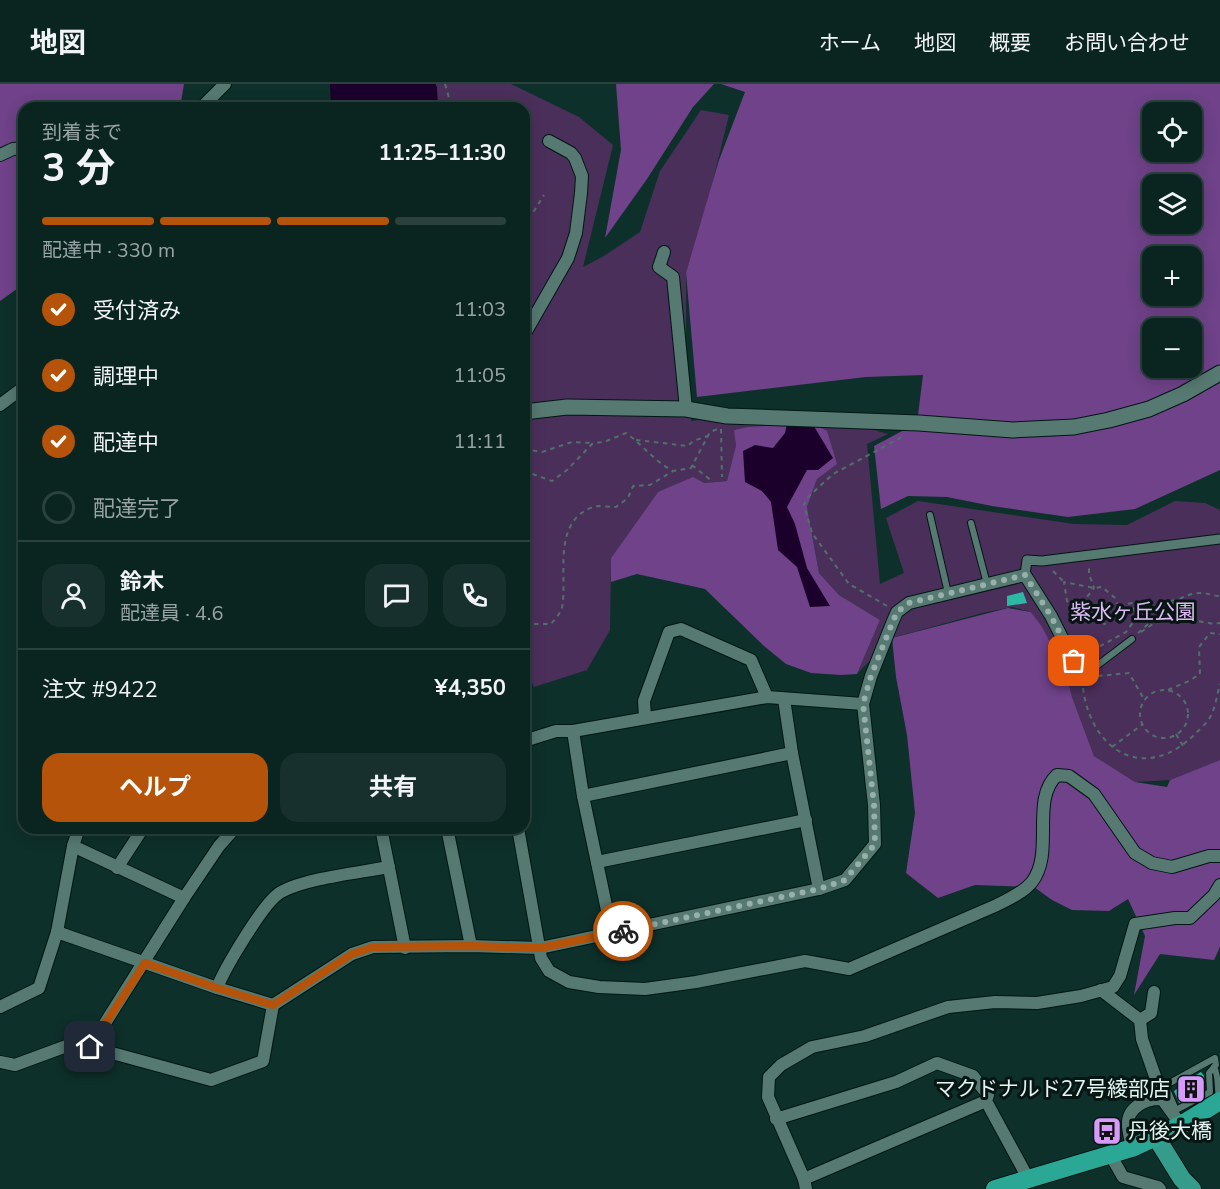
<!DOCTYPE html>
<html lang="ja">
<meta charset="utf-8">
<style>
:root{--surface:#0a2420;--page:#18302d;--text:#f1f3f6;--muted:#99a4a5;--line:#2a413e;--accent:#b45309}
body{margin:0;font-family:"Nunito Sans","Noto Sans JP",sans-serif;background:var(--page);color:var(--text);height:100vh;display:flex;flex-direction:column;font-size:22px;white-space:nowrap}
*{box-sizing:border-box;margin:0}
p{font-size:20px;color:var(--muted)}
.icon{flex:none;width:33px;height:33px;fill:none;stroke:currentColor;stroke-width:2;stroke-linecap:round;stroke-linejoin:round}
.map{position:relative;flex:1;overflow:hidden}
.side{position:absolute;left:18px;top:18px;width:512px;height:732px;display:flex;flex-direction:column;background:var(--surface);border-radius:18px;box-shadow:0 3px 15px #0003,0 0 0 2px var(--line)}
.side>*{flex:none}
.tools{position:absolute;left:1142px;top:18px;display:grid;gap:12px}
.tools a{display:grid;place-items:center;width:60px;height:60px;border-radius:12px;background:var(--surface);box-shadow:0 3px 15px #0003,0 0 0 2px var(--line);font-size:30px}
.pin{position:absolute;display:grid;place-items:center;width:51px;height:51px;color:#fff;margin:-26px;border-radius:12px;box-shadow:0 3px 9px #0006}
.courier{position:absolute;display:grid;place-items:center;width:60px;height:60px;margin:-30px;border:4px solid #b45309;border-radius:50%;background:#fff;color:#222;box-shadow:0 2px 8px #0007}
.headline em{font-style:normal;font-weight:700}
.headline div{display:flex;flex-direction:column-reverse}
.headline{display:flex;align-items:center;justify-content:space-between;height:102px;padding:0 24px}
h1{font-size:39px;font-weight:700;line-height:45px}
.bar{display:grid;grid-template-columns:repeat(4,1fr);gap:9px 6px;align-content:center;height:72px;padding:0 24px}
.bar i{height:8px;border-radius:4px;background:var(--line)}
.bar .current{background:var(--accent)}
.bar p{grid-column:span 4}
.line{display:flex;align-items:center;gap:15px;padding:0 24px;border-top:2px solid var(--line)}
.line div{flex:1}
.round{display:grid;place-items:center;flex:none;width:63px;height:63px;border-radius:18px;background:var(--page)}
ol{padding:0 24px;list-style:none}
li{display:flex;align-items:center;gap:18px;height:66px}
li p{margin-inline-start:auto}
li .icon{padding:6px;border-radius:50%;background:var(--accent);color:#fff;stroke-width:4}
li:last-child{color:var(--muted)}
li i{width:33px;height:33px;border:3px solid var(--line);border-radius:50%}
.cta{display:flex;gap:12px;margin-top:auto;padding:12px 24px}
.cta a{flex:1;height:69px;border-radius:18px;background:var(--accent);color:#fff;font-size:24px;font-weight:700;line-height:69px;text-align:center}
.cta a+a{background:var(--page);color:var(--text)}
header{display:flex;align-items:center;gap:36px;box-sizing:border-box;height:84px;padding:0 30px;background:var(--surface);border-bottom:2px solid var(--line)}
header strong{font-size:28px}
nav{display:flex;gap:33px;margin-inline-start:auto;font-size:21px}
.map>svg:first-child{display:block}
</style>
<header>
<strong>地図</strong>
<nav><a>ホーム</a><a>地図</a><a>概要</a><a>お問い合わせ</a></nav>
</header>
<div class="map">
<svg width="1220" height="1105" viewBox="0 0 1220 1105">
<rect width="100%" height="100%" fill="#0e302a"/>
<path fill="#4b2f5b" d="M436,0H511L579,33L613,61L583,183L604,172L640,148L660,87L701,26L729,31L701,146L686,189V266L691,337L707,335L824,332L888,350L867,360L880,500L904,489L886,434L918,417L1074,440L1127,441L1175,417L1205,419L1220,426V676L1170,696L1135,698L1094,672L1072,613L1066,588L1042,544L1031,528L1012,523L982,529L892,554L857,590L880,536L839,511L819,489L807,423L817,395L735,345L736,361L727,397L704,399L658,408L611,474L610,546L587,586L534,603L526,586L524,587V24H438Z"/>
<g fill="#6f4289" fill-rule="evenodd">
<path d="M0,0H184L180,24H24V200L0,217Z"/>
<path d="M616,0H714L693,23L647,95L605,154L621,66Z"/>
<path d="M721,0H1220V386L1135,425L1068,433L992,422L947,413L908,412L881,425L874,362L917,339L923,291L866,293L697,313L686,189L719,76L745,8ZM1152,28H1191V68H1152ZM1152,100H1191V140H1152ZM1152,172H1191V212H1152ZM1152,244H1191V284H1152Z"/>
<path d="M812,339L827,347L837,380L817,395L807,423L819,489L839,511L880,536L857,590L841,591L811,589L786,580L764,562L705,505L637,490L611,498V474L658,408L693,393L704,399L727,397L736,361L734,346L748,343Z"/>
<path d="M1008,524L1031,528L1042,543L1066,588L1072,613L1094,672L1135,698L1167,703L1170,696L1220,676V863L1214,876L1160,870L1134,911L1145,852L1128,815L1109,827L1072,826L1052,816L1034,803L975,801L938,814L906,789L915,729L907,651L896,593L892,554Z"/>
</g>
<g fill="#1c002c">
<path d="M330,0H435L437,3L438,24H331Z"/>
<path d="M812,339L833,374L818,386H807L787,423L795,440L807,484L830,522L810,523L797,483L778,466L771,418L762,407L745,398L743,367L755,361L773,364L785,349L787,340Z"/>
</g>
<g fill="#2cb9a4">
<path d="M1023,508L1027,519L1007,522V512Z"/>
<path d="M1201,988L1204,992L1205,1005L1179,1019L1174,1007L1184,1000L1185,997Z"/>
</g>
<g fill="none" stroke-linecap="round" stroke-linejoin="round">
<g stroke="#001713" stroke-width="8">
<g id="service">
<path d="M930,431L948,509"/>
<path d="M971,439L987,500"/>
<path d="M1082,593L1132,555"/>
<path d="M1214,983C1220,994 1216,1005 1220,1016"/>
<path d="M1162,1015L1168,1000L1215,974L1216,981L1209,989L1210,1008L1176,1026L1166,1003"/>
</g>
</g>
<g stroke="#001713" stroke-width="11">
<path id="pedestrian" d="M1025,491L1027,476L1042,477L1220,455"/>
</g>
<g stroke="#001713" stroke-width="14">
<g id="minor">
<path d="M201,24L225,0"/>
<path d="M0,71L13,65L24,64"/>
<path d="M664,168L659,183L673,193L686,325"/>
<path d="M524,251L568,174L576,149L581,109L582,92L575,74L571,69L549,57"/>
<path d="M0,321L24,303"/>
<path d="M784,615L792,669L819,805"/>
<path d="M645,633L644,617L669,548L681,545L751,576L767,613"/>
<path d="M573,647L583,712L612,850"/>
<path d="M524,657L556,647H573L767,613L863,620"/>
<path d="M583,712L792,669"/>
<path d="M381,744L405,864"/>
<path d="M447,744L471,862"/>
<path d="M518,744L541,874L549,887L569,898L599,903L645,905L696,898L805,877L849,885L997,821C1009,815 1024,808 1032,798C1055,768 1030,716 1057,691L1069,692L1094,710L1135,769L1152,779L1172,783L1209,772H1220"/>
<path d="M73,762L184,814"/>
<path d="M597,778L806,736"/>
<path d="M117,784L143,744"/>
<path d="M57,848L217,904L273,921"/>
<path d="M217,904C224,886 264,817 281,808C307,794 358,789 389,783"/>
<path d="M1101,906L1140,936L1142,955L1156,995L1152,1015"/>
<path d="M0,923L39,904L57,848L73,762L79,744"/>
<path d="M1140,936L1151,929L1154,908"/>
<path d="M90,963L184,814L219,762L235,744"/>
<path d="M0,978L15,981L72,960L90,963L211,996L263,977L273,921L352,870L373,863L471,862L540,864L819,805L845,796L875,760L874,721L863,620L871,592L893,537L897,528L909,519L1025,491L1051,532L1082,593"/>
<path d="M776,1035L896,998L937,979L973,992L988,1011L986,1017L1029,1096"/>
<path d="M1132,1064C1131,1057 1128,1048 1128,1041C1127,1023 1147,1014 1162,1015L1181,1041"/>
<path d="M1111,1072L1123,1093L1158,1103L1160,1105"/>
<path d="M804,1095L986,1017"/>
<path d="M806,1105L804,1095L768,1013L769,993L781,981L812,963L865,952L948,923L995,918L1037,919L1081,912L1113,903L1120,892L1135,840L1175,834H1190L1214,811L1220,801"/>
</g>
</g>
<g stroke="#001713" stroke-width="17">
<path id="tertiary" d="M524,328L567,323L686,325L727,332L919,339L1013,346L1074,343L1109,336L1149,325L1183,310L1220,289"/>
</g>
<g stroke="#001713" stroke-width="20">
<path id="primary" d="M1156,1053L1182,1095L1192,1105"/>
</g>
<g stroke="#001713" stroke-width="20">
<path id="trunk" d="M995,1105L1132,1064L1181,1041L1220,1017"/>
</g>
<g stroke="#52706a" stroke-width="2" stroke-dasharray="4.5 4.5" stroke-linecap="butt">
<path d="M445,0L452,24"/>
<path d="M524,130L530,134"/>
<path d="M524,143L544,111"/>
<path d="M721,345L722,393"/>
<path d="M636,356L688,362L693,357L708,352"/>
<path d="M524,365L542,368L572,358L593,359"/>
<path d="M692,381L713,398"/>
<path d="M524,387L552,397L567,386L593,359L604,358L626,349C643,361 654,377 673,387L691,384L710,348L718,345"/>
<path d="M1053,487L1064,498"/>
<path d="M887,522L849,500L812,449L804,421L807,414L833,390L902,353"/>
<path d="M1083,528L1067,517L1064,498L1094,504L1102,503L1115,514L1118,521"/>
<path d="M1137,533L1178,514"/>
<path d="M534,540H551C555,535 560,530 562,524C568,492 551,438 593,423C599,421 609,423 616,423L628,414L633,402L650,401L673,387"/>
<path d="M1141,548L1162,534L1171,532L1214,540L1220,539"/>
<path d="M1138,549C1157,533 1176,509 1201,509C1208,509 1213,512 1220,512"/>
<path d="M1084,571L1126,548L1137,533L1132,519L1118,522L1105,540L1087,533L1080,522L1094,504L1089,490V482"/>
<path d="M1098,592L1129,589L1145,617"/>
<path d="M1083,604C1091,668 1146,700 1196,649C1200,645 1206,640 1209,635C1215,626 1217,611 1220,600"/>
<path d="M1168,606L1189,597L1200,590L1199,563L1210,549L1220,550"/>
<circle cx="1164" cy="630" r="24"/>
<path d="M1176,650L1183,662"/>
<path d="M1112,663L1143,640"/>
</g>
<use href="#service" stroke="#567971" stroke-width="6"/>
<use href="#pedestrian" stroke="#567971" stroke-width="9"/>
<use href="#minor" stroke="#567971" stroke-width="12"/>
<use href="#tertiary" stroke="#567971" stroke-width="15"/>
<use href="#primary" stroke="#359c8c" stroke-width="18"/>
<use href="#trunk" stroke="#2aa895" stroke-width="18"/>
</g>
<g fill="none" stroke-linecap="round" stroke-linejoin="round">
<path stroke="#98b0ab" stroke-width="6" stroke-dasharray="0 10.8" d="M623,847L819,805L845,796L875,760L874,721L863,620L871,592L893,537L897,528L909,519L1025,491L1051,532L1074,577"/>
<path stroke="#b45309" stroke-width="8" d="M90,963L145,879L217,904L273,921L352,870L373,863L471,862L540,864L623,847"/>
</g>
<defs>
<g id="building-square" transform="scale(1.5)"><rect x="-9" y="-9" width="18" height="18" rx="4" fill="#d69bfa" stroke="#071513"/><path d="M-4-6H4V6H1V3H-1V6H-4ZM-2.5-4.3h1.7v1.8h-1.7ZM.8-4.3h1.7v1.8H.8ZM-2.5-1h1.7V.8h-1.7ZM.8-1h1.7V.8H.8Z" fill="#111"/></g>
<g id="bus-square" transform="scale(1.5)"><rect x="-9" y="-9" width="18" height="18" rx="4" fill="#d69bfa" stroke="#071513"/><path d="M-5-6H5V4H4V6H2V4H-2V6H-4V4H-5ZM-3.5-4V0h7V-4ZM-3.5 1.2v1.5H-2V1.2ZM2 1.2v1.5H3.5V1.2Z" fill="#111"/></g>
</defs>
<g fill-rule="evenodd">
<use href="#building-square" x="1191" y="1005"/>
<use href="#bus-square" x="1107" y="1047"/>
</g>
<g text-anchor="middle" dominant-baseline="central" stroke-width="6" stroke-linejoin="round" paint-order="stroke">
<g font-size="21" fill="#ddbaf5" stroke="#071513">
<text x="1133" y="528">紫水ヶ丘公園</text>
</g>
<g font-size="21" fill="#e2f5f0" stroke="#071513" text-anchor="end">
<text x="1170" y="1005">マクドナルド27号綾部店</text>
<text x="1128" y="1047" text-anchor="start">丹後大橋</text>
</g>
</g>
</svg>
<div class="tools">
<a><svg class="icon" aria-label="locate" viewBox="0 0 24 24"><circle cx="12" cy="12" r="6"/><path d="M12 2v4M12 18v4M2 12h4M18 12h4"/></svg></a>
<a><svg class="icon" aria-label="layers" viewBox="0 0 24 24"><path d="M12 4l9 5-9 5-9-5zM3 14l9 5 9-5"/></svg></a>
<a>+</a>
<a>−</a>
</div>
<div class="pin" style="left:1074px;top:577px;background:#ea580c"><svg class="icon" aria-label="bag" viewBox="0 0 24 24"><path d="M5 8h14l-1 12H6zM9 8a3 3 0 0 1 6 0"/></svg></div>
<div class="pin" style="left:90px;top:963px;background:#1f2937"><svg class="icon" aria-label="home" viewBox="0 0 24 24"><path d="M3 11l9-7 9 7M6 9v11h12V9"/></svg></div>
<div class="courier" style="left:623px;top:847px"><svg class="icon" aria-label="bike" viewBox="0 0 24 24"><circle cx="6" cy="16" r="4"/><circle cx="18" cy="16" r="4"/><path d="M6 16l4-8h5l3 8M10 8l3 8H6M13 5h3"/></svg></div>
<section class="side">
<div class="headline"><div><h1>3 分</h1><p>到着まで</p></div><em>11:25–11:30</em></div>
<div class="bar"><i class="current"></i><i class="current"></i><i class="current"></i><i></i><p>配達中 · 330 m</p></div>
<ol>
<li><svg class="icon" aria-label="check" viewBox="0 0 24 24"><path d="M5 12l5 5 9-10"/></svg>受付済み<p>11:03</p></li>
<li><svg class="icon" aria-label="check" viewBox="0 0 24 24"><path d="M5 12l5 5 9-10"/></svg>調理中<p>11:05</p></li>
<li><svg class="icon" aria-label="check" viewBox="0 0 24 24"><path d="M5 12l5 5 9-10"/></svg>配達中<p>11:11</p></li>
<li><i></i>配達完了</li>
</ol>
<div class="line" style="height:108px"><a class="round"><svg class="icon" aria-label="person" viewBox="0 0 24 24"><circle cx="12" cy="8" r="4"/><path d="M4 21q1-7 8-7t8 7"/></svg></a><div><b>鈴木</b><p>配達員 · 4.6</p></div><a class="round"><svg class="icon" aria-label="chat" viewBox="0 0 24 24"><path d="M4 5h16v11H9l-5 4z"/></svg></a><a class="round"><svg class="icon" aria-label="phone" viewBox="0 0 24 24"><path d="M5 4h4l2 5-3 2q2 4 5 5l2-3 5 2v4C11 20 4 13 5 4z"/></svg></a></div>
<div class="line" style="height:78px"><div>注文 #9422</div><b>¥4,350</b></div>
<div class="cta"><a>ヘルプ</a><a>共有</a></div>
</section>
</div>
